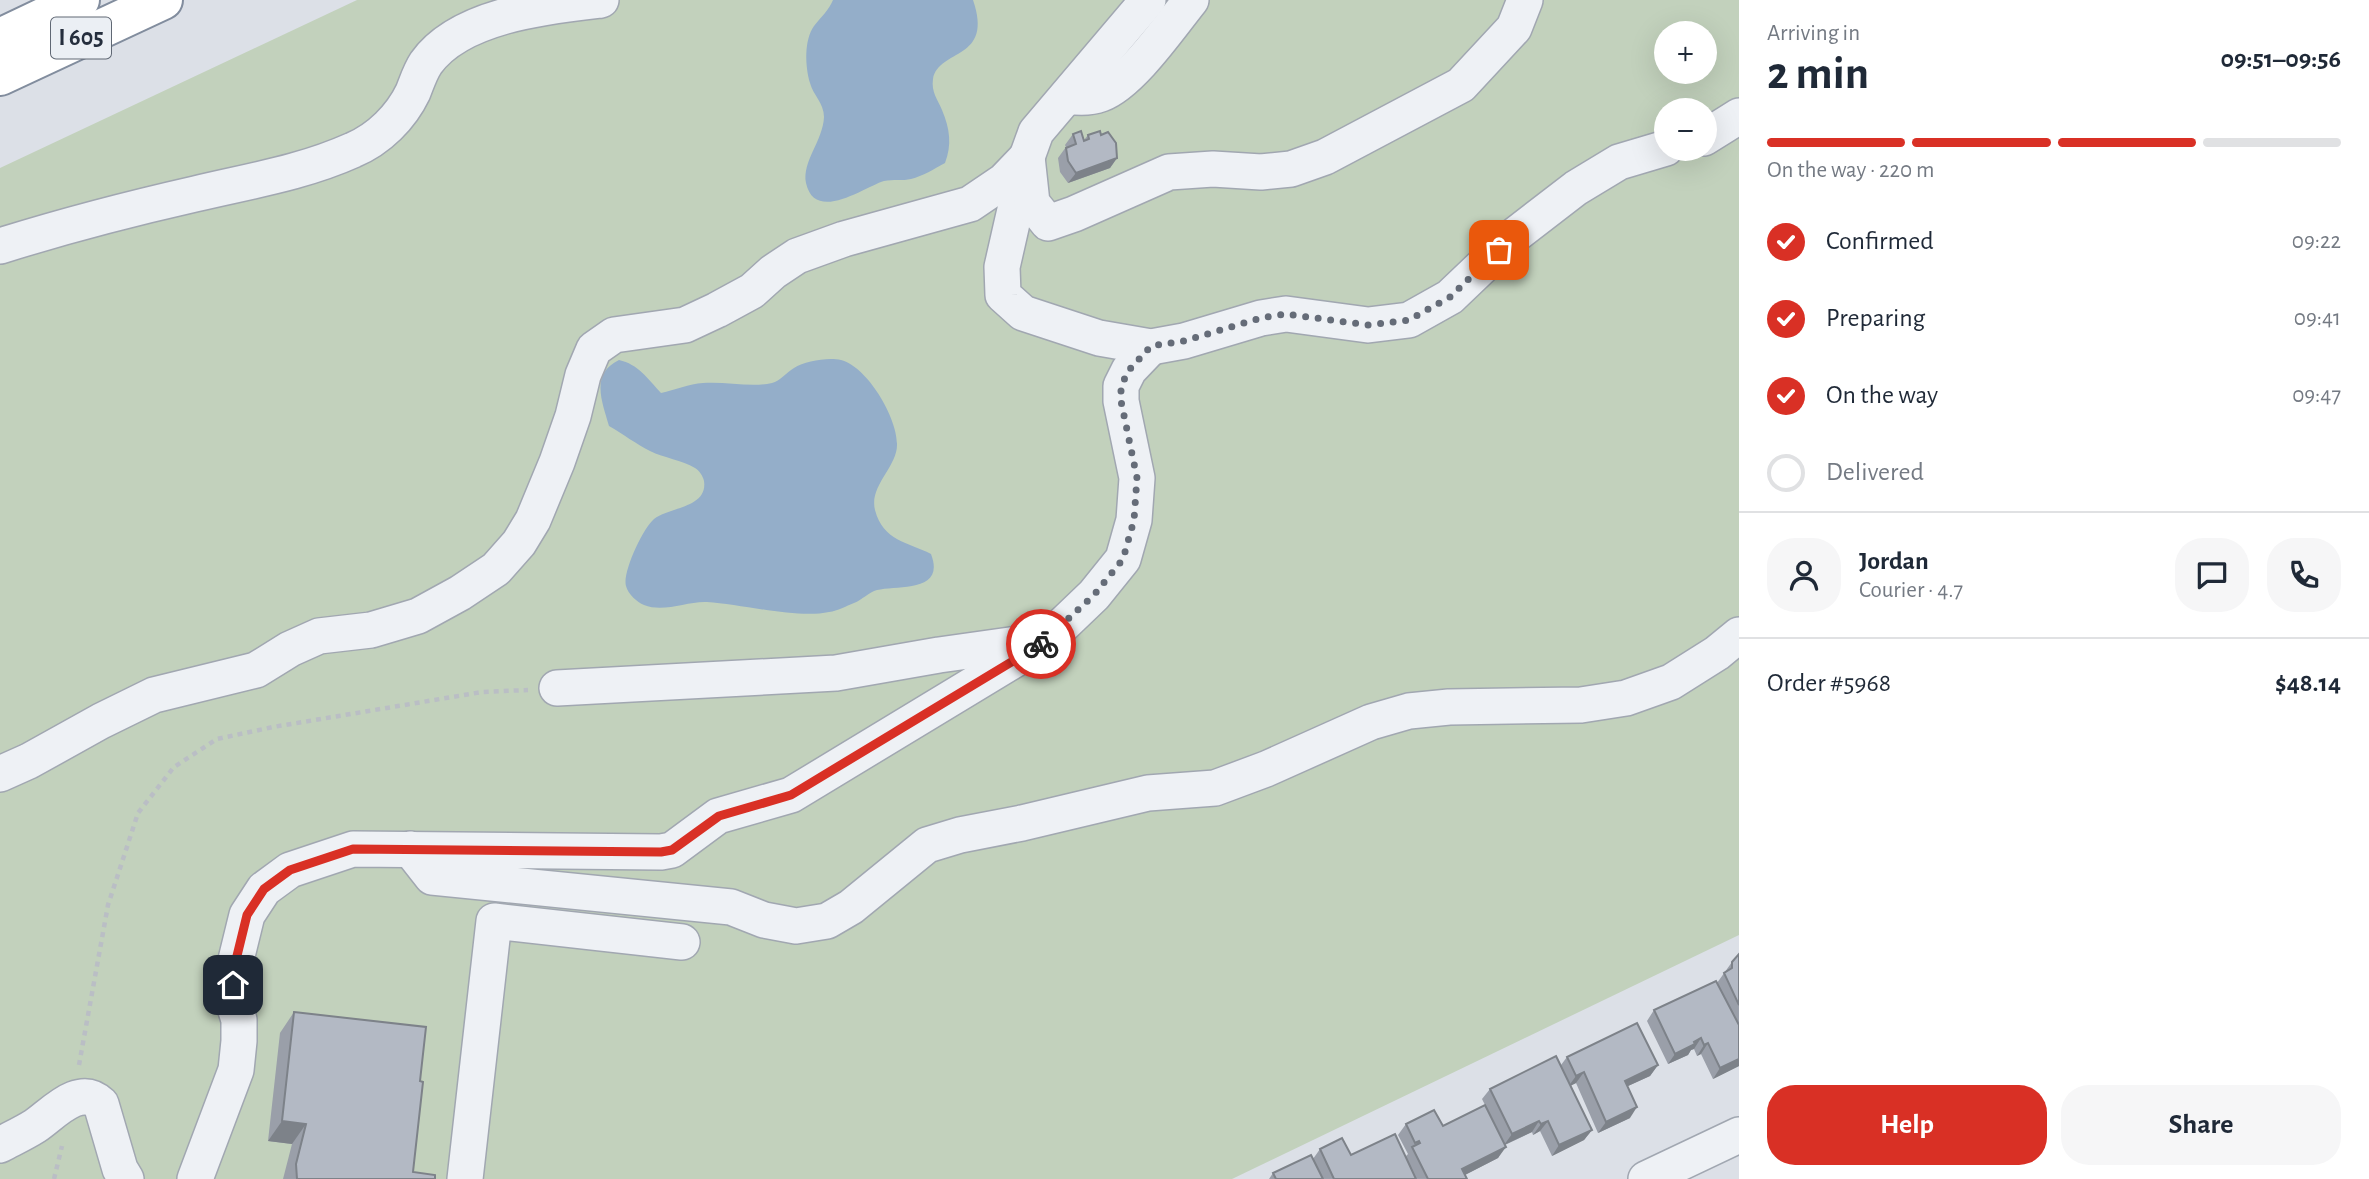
<!DOCTYPE html>
<meta charset="utf-8">
<style>
:root{--surface:#fff;--page:#f6f6f7;--text:#1f2937;--muted:#747a83;--line:#e0e1e3;--accent:#d93025}
body{margin:0;font-family:"Alegreya Sans",sans-serif;background:var(--page);color:var(--text);height:100vh;display:flex;flex-direction:column;font-size:26px;white-space:nowrap}
*{box-sizing:border-box;margin:0}
p{font-size:23px;color:var(--muted)}
.icon{flex:none;width:38px;height:38px;fill:none;stroke:currentColor;stroke-width:2;stroke-linecap:round;stroke-linejoin:round}
.map{position:relative;flex:1;overflow:hidden}
.drawer{display:flex;flex-direction:column;background:var(--surface);width:630px}
.drawer>*{flex:none}
.controls{position:absolute;left:1654px;top:21px;display:grid;gap:14px}
.controls a{display:grid;place-items:center;width:63px;height:63px;border-radius:50%;background:var(--surface);box-shadow:0 7px 28px #0002;font-size:35px}
.pin{position:absolute;display:grid;place-items:center;width:60px;height:60px;color:#fff;margin:-30px;border-radius:14px;box-shadow:0 4px 10px #0006}
.courier{position:absolute;display:grid;place-items:center;width:70px;height:70px;margin:-35px;border:5px solid #d93025;border-radius:50%;background:#fff;color:#222;box-shadow:0 2px 9px #0007}
.summary em{font-style:normal;font-weight:700}
.summary div{display:flex;flex-direction:column-reverse}
.summary{display:flex;align-items:center;justify-content:space-between;height:119px;padding:0 28px}
h1{font-size:46px;font-weight:700;line-height:52px}
.bar{display:grid;grid-template-columns:repeat(4,1fr);gap:10px 7px;align-content:center;height:84px;padding:0 28px}
.bar i{height:9px;border-radius:5px;background:var(--line)}
.bar .current{background:var(--accent)}
.bar p{grid-column:span 4}
.line{display:flex;align-items:center;gap:18px;padding:0 28px;border-top:2px solid var(--line)}
.line div{flex:1}
.round{display:grid;place-items:center;flex:none;width:74px;height:74px;border-radius:28px;background:var(--page)}
ol{padding:0 28px;list-style:none}
li{display:flex;align-items:center;gap:21px;height:77px}
li p{margin-inline-start:auto}
li .icon{padding:7px;border-radius:50%;background:var(--accent);color:#fff;stroke-width:4}
li:last-child{color:var(--muted)}
li i{width:38px;height:38px;border:4px solid var(--line);border-radius:50%}
.cta{display:flex;gap:14px;margin-top:auto;padding:14px 28px}
.cta a{flex:1;height:80px;border-radius:28px;background:var(--accent);color:#fff;font-size:28px;font-weight:700;line-height:80px;text-align:center}
.cta a+a{background:var(--page);color:var(--text)}
main{display:flex;flex:1;min-height:0}
.map>svg:first-child{display:block}
</style>
<main>
<div class="map">
<svg width="1739" height="1179" viewBox="0 0 1739 1179">
<rect width="100%" height="100%" fill="#dce0e7"/>
<path fill="#c2d1bc" fill-rule="evenodd" d="M357,0H1739V935L1232,1179H0V168ZM1666,33H1704V72H1666ZM1666,110H1704V149H1666Z"/>
<g fill="#94aec9">
<path d="M833,0H973C994,61 939,48 933,79C931,92 938,100 942,110C950,129 952,145 945,163C934,169 923,176 911,179C903,181 893,179 884,181C866,186 815,224 806,183C802,161 823,141 824,117C824,103 813,95 810,83C805,66 804,40 814,26C821,17 829,10 833,0Z"/>
<path d="M619,360C638,364 648,379 661,393C675,390 689,384 703,383C725,381 751,388 772,383C780,381 787,372 794,368C805,361 828,357 841,360C868,367 898,419 897,445C897,467 869,486 875,510C883,541 908,542 931,554C946,593 897,585 877,590C869,592 862,600 854,603C846,606 838,611 829,612C798,619 741,604 707,602C687,601 664,613 644,605C637,602 628,594 626,586C622,573 643,528 654,519C669,507 708,508 704,481C703,476 699,470 695,468C682,460 664,458 650,451C636,444 623,434 609,426C602,401 590,374 619,360Z"/>
</g>
<g fill="none" stroke-linecap="round" stroke-linejoin="round">
<g stroke="#a1a7b1" stroke-width="38">
<g id="minor">
<path d="M1148,0L1036,132L1027,157L1002,267L1003,295L1023,313L1099,338L1151,347L1184,341L1261,318L1286,314L1368,325L1409,320L1450,297L1515,235L1576,188L1619,162L1666,148"/>
<path d="M1068,96C1079,98 1090,98 1101,94C1131,83 1170,26 1191,0"/>
<path d="M1704,138L1739,116"/>
<path d="M0,246C64,226 129,209 195,194C249,181 302,173 353,150C379,139 401,117 413,92C417,82 420,72 426,63C460,15 548,6 601,0"/>
<path d="M557,688L836,673L939,655L1047,640L1094,595L1123,559L1134,520L1137,478L1121,401V386L1129,370L1151,347"/>
<path d="M0,774L29,761L101,721L154,695L256,670L290,649L319,636L371,630L418,616L460,593L496,569L519,543L533,520L557,462L573,416L583,375L594,349L614,335L685,325L717,310L752,291L773,272L797,256L844,239L970,204L1004,181L1027,157L1032,203L1048,223L1074,214L1169,172L1213,169L1261,172L1291,169L1325,157L1461,85L1514,28L1525,0"/>
<path d="M410,849L432,877L731,907L764,920L796,926L827,921L851,907L927,845L960,835L1022,823L1148,793L1215,788L1266,769L1371,722L1409,711L1449,707L1581,705L1626,698L1671,682L1717,653L1739,635"/>
<path d="M0,1145C11,1139 24,1133 35,1126C53,1114 79,1083 101,1104L120,1169L126,1179"/>
<path d="M195,1179L236,1070L239,1041V1020L233,1001L234,968L247,915L264,889L290,870L353,849L661,852L672,850L718,816L791,795L1047,640"/>
<path d="M465,1179L494,921L682,942"/>
<path d="M1646,1179L1739,1135"/>
</g>
</g>
<g stroke="#828d9e" stroke-width="42">
<g id="highway">
<path d="M0,38L80,0"/>
<path d="M0,76L163,0"/>
</g>
</g>
<g stroke="#babec5" stroke-width="4.5" stroke-dasharray="5 5" stroke-linecap="butt">
<path d="M79,1065L108,905L138,813L174,767L217,739L273,727L482,692L528,690"/>
<path d="M54,1179L62,1146"/>
</g>
<use href="#minor" stroke="#eef1f5" stroke-width="35"/>
<use href="#highway" stroke="#fff" stroke-width="38"/>
</g>
<g fill="#9a9fa9">
<path d="M1073,134L1084,140L1088,135H1101L1117,158L1110,168L1068,183L1060,172L1058,158L1066,147L1065,145Z"/>
<path d="M1739,954V1066L1713,1079L1701,1054L1697,1056L1694,1049L1691,1050L1688,1055L1668,1064L1647,1021L1654,1010L1717,983L1732,962Z"/>
<path d="M294,1012L420,1081L413,1172L435,1179H283L292,1144L268,1141L280,1033Z"/>
<path d="M1567,1057L1658,1065L1650,1076L1628,1086L1630,1118L1598,1133L1576,1083L1570,1086L1592,1130L1584,1140L1552,1156L1540,1131L1533,1135L1532,1132L1505,1145L1498,1158L1465,1175L1467,1179H1269L1273,1173L1313,1159L1320,1149L1351,1155L1405,1157L1408,1154L1398,1135L1406,1124L1443,1126L1485,1105L1482,1099L1490,1089L1561,1065Z"/>
</g>
<g fill="#7d8289">
<path d="M1117,158L1110,168L1068,183L1076,173Z"/>
<path d="M1701,1038L1694,1049L1691,1050L1688,1055L1668,1064L1675,1054Z"/>
<path d="M1708,1043L1701,1054L1697,1056L1704,1045Z"/>
<path d="M1739,1059V1066L1713,1079L1720,1068Z"/>
<path d="M1658,1065L1650,1076L1617,1091L1625,1081Z"/>
<path d="M1584,1072L1576,1083L1568,1087L1576,1076Z"/>
<path d="M1637,1107L1630,1118L1598,1133L1606,1122Z"/>
<path d="M282,1121L306,1124L292,1144L268,1141Z"/>
<path d="M1539,1121L1532,1132L1504,1145L1512,1134Z"/>
<path d="M1548,1121L1540,1131L1533,1135L1541,1124Z"/>
<path d="M1592,1130L1584,1140L1552,1156L1559,1145Z"/>
<path d="M1506,1147L1498,1158L1457,1179L1462,1169Z"/>
</g>
<g fill="#b3b9c4" stroke="#7d8289" stroke-width="2">
<path d="M1081,131L1084,141L1089,139L1088,135L1100,131L1101,135L1108,132L1116,143L1117,158L1076,173L1068,161L1066,148L1076,144L1073,134Z"/>
<path d="M1739,954V1005L1724,973L1732,968V962Z"/>
<path d="M1716,981L1739,1025V1059L1720,1068L1708,1043L1704,1045L1701,1038L1694,1042L1695,1044L1675,1054L1654,1010Z"/>
<path d="M294,1012L426,1027L420,1081L423,1082L413,1172L435,1175V1179H297L296,1164L306,1124L282,1121Z"/>
<path d="M1637,1023L1658,1065L1625,1081L1637,1107L1606,1122L1584,1072L1576,1076L1567,1057Z"/>
<path d="M1556,1056L1592,1130L1559,1145L1548,1121L1541,1124L1539,1121L1512,1134L1490,1089Z"/>
<path d="M1485,1105L1506,1147L1462,1169L1467,1179H1428L1412,1147L1420,1143L1419,1141L1415,1143L1406,1124L1434,1110L1443,1126Z"/>
<path d="M1395,1134L1416,1179H1334L1320,1149L1342,1138L1351,1155Z"/>
<path d="M1311,1155L1323,1179H1276L1273,1173Z"/>
</g>
<g fill="none" stroke-linecap="round" stroke-linejoin="round">
<path stroke="#656c78" stroke-width="7" stroke-dasharray="0 12.6" d="M1041,644L1094,595L1123,559L1134,520L1137,478L1121,401V386L1129,370L1151,346L1184,341L1261,318L1286,314L1368,325L1409,320L1450,297L1499,250"/>
<path stroke="#d93025" stroke-width="9" d="M233,985L234,968L247,915L264,889L290,870L353,849L661,852L672,850L719,816L791,795L1041,644"/>
</g>
<g text-anchor="middle" dominant-baseline="central" stroke-width="6" stroke-linejoin="round" paint-order="stroke">
<rect fill="#ebeff4" stroke="#606874" stroke-width="2" x="51" y="17.5" width="60" height="41" rx="5"/>
<g font-size="24" font-weight="bold" fill="#252e3d">
<text x="81" y="38">I 605</text>
</g>
</g>
</svg>
<div class="controls">
<a>+</a>
<a>−</a>
</div>
<div class="pin" style="left:1499px;top:250px;background:#ea580c"><svg class="icon" aria-label="bag" viewBox="0 0 24 24"><path d="M5 8h14l-1 12H6zM9 8a3 3 0 0 1 6 0"/></svg></div>
<div class="pin" style="left:233px;top:985px;background:#1f2937"><svg class="icon" aria-label="home" viewBox="0 0 24 24"><path d="M3 11l9-7 9 7M6 9v11h12V9"/></svg></div>
<div class="courier" style="left:1041px;top:644px"><svg class="icon" aria-label="bike" viewBox="0 0 24 24"><circle cx="6" cy="16" r="4"/><circle cx="18" cy="16" r="4"/><path d="M6 16l4-8h5l3 8M10 8l3 8H6M13 5h3"/></svg></div>
</div>
<section class="drawer">
<div class="summary"><div><h1>2 min</h1><p>Arriving in</p></div><em>09:51–09:56</em></div>
<div class="bar"><i class="current"></i><i class="current"></i><i class="current"></i><i></i><p>On the way · 220 m</p></div>
<ol>
<li><svg class="icon" aria-label="check" viewBox="0 0 24 24"><path d="M5 12l5 5 9-10"/></svg>Confirmed<p>09:22</p></li>
<li><svg class="icon" aria-label="check" viewBox="0 0 24 24"><path d="M5 12l5 5 9-10"/></svg>Preparing<p>09:41</p></li>
<li><svg class="icon" aria-label="check" viewBox="0 0 24 24"><path d="M5 12l5 5 9-10"/></svg>On the way<p>09:47</p></li>
<li><i></i>Delivered</li>
</ol>
<div class="line" style="height:126px"><a class="round"><svg class="icon" aria-label="person" viewBox="0 0 24 24"><circle cx="12" cy="8" r="4"/><path d="M4 21q1-7 8-7t8 7"/></svg></a><div><b>Jordan</b><p>Courier · 4.7</p></div><a class="round"><svg class="icon" aria-label="chat" viewBox="0 0 24 24"><path d="M4 5h16v11H9l-5 4z"/></svg></a><a class="round"><svg class="icon" aria-label="phone" viewBox="0 0 24 24"><path d="M5 4h4l2 5-3 2q2 4 5 5l2-3 5 2v4C11 20 4 13 5 4z"/></svg></a></div>
<div class="line" style="height:91px"><div>Order #5968</div><b>$48.14</b></div>
<div class="cta"><a>Help</a><a>Share</a></div>
</section>
</main>
